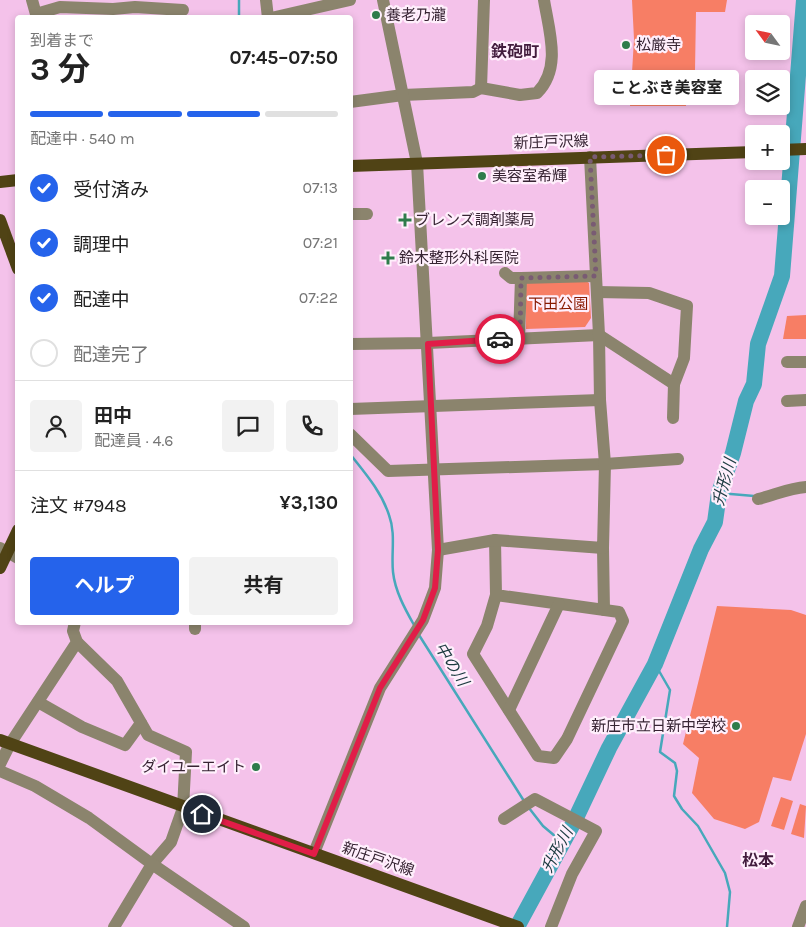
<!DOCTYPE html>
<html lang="ja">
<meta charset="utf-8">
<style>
:root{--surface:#fff;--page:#f2f2f2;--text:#222;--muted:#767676;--line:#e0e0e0;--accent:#2563eb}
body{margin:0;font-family:Karla,"Noto Sans JP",sans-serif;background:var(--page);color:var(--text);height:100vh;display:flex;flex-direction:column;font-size:19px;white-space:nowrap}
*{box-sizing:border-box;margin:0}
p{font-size:16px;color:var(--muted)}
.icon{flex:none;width:28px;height:28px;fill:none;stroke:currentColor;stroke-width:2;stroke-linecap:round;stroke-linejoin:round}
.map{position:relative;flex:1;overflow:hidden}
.sheet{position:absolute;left:15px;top:15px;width:338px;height:610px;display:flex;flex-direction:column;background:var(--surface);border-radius:5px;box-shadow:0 2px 8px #0003}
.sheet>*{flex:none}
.needle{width:32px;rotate:303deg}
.fabs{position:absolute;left:745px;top:15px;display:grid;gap:10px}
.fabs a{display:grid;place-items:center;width:45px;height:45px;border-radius:5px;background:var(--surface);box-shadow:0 2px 8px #0003;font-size:25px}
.pin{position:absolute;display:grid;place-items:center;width:42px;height:42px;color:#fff;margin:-21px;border:2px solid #fff;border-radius:50%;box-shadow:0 1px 5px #0007}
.courier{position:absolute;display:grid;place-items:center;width:50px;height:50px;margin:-25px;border:4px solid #e11d48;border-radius:50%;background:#fff;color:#222;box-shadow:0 1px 6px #0007}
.bubble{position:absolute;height:35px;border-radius:5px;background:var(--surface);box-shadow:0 2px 8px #0003;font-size:16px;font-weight:700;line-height:35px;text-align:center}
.overview em{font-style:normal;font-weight:700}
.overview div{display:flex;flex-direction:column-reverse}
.overview{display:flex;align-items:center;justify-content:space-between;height:85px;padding:0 15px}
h1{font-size:32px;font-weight:700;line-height:38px}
.bar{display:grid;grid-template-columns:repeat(4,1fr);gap:8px 5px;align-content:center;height:60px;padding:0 15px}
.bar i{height:6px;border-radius:4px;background:var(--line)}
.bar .on{background:var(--accent)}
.bar p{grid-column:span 4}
.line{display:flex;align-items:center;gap:12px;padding:0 15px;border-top:1px solid var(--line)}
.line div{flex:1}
.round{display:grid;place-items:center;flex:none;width:52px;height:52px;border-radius:5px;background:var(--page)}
ol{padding:0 15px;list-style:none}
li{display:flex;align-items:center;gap:15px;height:55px}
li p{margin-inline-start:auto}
li .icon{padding:5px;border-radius:50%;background:var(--accent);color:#fff;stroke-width:4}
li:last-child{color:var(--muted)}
li i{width:28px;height:28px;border:2px solid var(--line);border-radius:50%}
.primary-button{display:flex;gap:10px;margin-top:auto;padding:10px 15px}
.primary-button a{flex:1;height:58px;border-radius:5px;background:var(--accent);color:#fff;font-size:20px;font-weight:700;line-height:58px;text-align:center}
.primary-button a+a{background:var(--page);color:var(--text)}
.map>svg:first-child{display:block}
</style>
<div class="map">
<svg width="806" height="927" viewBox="0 0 806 927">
<rect width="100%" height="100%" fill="#f4c2ea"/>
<g fill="#f77e65">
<path d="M632,0H727L725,12H696L695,70L718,72L720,96H685L686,106H630L634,39Z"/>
<path d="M583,279L589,283L591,318L585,327L526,329L525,281Z"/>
<path d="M806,315V339H783L787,316Z"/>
<path d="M717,606L791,610L806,615V734L791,781L773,777L759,822L745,829L714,819L692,793L699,758L683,744Z"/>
<path d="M781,797L793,801L784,830L771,826Z"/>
<path d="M800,804L806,806L804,838L791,834Z"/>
</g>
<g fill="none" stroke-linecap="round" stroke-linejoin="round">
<g stroke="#47a8bb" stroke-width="2.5">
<path d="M239,18V0"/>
<path d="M350,454C365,473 381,491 389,515C396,534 391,553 393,572C395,591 405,609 414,625"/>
<path d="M719,493L754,496"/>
<path d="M419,635L524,801"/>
<path d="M655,664L670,690L660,752L675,763L677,771L674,796L682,809L698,826L725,873L730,892L727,927"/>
<path d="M529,808L543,826L562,842"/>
</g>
<path stroke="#47a8bb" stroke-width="16" d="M517,927L574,822L609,748L655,664L701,549L715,522L719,493L733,453L746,401L754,384L758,344L782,276L804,0"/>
<g stroke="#8b846d" stroke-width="12">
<path d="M32,0L37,18"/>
<path d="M266,0L268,18"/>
<path d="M36,14L60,7L113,9L135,7L183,10"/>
<path d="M271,18L350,0"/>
<path d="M481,88L484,0"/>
<path d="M350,102L403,95L473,92L481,88L520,95L537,93C562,68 549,31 544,0"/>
<path d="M350,214H367"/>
<path d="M505,273L511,278H521L596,276"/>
<path d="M519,338L521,278"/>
<path d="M350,344L428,343L599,335L674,384L684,358L687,306L649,293L597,292"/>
<path d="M787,362H806"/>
<path d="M787,401L806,400"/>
<path d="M350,409L600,400"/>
<path d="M673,418L674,384"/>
<path d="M350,434L388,471L605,464L678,459"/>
<path d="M758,499C775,495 789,488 806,487"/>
<path d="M495,540L496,595L487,626L473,654L538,756L554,758L567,739L623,621L619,612L496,595"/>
<path d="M0,548L18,558"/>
<path d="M603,548L604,610"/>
<path d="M438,550L495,540L603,548L605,464L600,400L599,335L590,157"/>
<path d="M195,629V622"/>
<path d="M77,642L117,681L148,735L186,752L183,808L171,842L152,864L114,927"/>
<path d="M38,702L82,727L125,745L141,723"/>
<path d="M509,710L559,604"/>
<path d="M0,764L10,744L77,642L73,631L75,622"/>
<path d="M0,771L35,786L89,818L152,864L244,927"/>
<path d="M504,819L535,799L596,831L572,874L551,927"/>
<path d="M314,853L380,688L423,620L435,588L438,550L417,163L383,0"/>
<path d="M798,927L806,906"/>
</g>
<g stroke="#504315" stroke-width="12">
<path d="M781,150L806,149"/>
<path d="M350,166L754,152"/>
<path d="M0,182L18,180"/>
<path d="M0,220L18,269"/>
<path d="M0,568L18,530"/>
<path d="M0,740L518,927"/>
</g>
</g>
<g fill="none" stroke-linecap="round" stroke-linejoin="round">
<path stroke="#795b73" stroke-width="5" stroke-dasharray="0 9" d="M500,339L520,338L521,278L596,276L590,157L666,155"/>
<path stroke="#e11d48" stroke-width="6" d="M202,814L314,854L380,688L423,620L435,588L438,550L428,344L500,339"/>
</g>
<g fill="#2e7c4b" stroke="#ffeffc" stroke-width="2">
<circle cx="376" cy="15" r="5"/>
<circle cx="626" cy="45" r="5"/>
<circle cx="482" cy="176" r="5"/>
<path d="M402.5 212.5h5v5h5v5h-5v5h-5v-5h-5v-5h5z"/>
<path d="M385.5 250.5h5v5h5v5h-5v5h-5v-5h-5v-5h5z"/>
<circle cx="736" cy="726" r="5"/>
<circle cx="256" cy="767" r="5"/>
</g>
<g text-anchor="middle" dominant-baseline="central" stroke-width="4.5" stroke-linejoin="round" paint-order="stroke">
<g font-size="15" fill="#372433" stroke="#ffeffc" text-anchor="start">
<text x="386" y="15">養老乃瀧</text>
<text x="636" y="45">松厳寺</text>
<text x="492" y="176">美容室希輝</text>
<text x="415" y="220">ブレンズ調剤薬局</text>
<text x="399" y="258">鈴木整形外科医院</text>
<text x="726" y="726" text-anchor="end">新庄市立日新中学校</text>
<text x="246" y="767" text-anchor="end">ダイユーエイト</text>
</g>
<g font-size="15" fill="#372433" stroke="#ffeffc">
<text transform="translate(551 142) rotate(-2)">新庄戸沢線</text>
<text transform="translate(378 859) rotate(19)">新庄戸沢線</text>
</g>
<g font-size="15" fill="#881901" stroke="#ffeffc">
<text x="558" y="304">下田公園</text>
</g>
<g font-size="16" font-weight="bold" fill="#421c3d" stroke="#ffeffc">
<text x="515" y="51">鉄砲町</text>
<text x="758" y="860">松本</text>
</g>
<g font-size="16" font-style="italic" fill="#1c3a40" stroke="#ffeffc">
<text transform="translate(724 482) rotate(-75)">升形川</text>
<text transform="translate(452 664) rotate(58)">中の川</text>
<text transform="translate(557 850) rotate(-62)">升形川</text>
</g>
</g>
</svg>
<div class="fabs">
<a><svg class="needle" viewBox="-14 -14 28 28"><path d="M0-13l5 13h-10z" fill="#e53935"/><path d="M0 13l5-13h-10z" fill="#767676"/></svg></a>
<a><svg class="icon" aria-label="layers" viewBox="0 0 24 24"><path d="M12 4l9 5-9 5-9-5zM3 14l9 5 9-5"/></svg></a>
<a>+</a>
<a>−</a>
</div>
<div class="pin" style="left:666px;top:155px;background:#ea580c"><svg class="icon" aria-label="bag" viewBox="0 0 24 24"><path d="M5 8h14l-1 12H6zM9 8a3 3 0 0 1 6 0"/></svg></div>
<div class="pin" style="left:202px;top:814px;background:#1f2937"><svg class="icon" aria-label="home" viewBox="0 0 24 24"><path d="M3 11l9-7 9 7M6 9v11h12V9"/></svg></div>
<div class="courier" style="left:500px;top:339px"><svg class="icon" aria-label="car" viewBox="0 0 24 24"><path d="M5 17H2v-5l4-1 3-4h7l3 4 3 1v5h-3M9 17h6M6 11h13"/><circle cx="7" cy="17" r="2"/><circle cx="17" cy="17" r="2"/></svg></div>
<div class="bubble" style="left:594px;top:70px;width:145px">ことぶき美容室</div>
<section class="sheet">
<div class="overview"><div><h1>3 分</h1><p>到着まで</p></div><em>07:45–07:50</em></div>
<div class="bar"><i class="on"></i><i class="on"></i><i class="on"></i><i></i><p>配達中 · 540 m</p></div>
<ol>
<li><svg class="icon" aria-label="check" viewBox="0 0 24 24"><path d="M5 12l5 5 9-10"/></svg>受付済み<p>07:13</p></li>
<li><svg class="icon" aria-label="check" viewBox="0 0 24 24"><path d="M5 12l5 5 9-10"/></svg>調理中<p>07:21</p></li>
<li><svg class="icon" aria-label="check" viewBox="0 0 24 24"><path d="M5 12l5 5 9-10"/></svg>配達中<p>07:22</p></li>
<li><i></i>配達完了</li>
</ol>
<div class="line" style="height:90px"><a class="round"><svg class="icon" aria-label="person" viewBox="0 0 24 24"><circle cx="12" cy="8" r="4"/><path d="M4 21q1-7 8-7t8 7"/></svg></a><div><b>田中</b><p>配達員 · 4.6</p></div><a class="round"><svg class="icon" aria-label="chat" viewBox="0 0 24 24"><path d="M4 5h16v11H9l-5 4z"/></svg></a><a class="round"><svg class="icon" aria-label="phone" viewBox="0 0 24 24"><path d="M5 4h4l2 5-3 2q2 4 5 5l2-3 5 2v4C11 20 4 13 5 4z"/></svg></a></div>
<div class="line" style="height:65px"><div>注文 #7948</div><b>¥3,130</b></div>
<div class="primary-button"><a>ヘルプ</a><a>共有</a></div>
</section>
</div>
